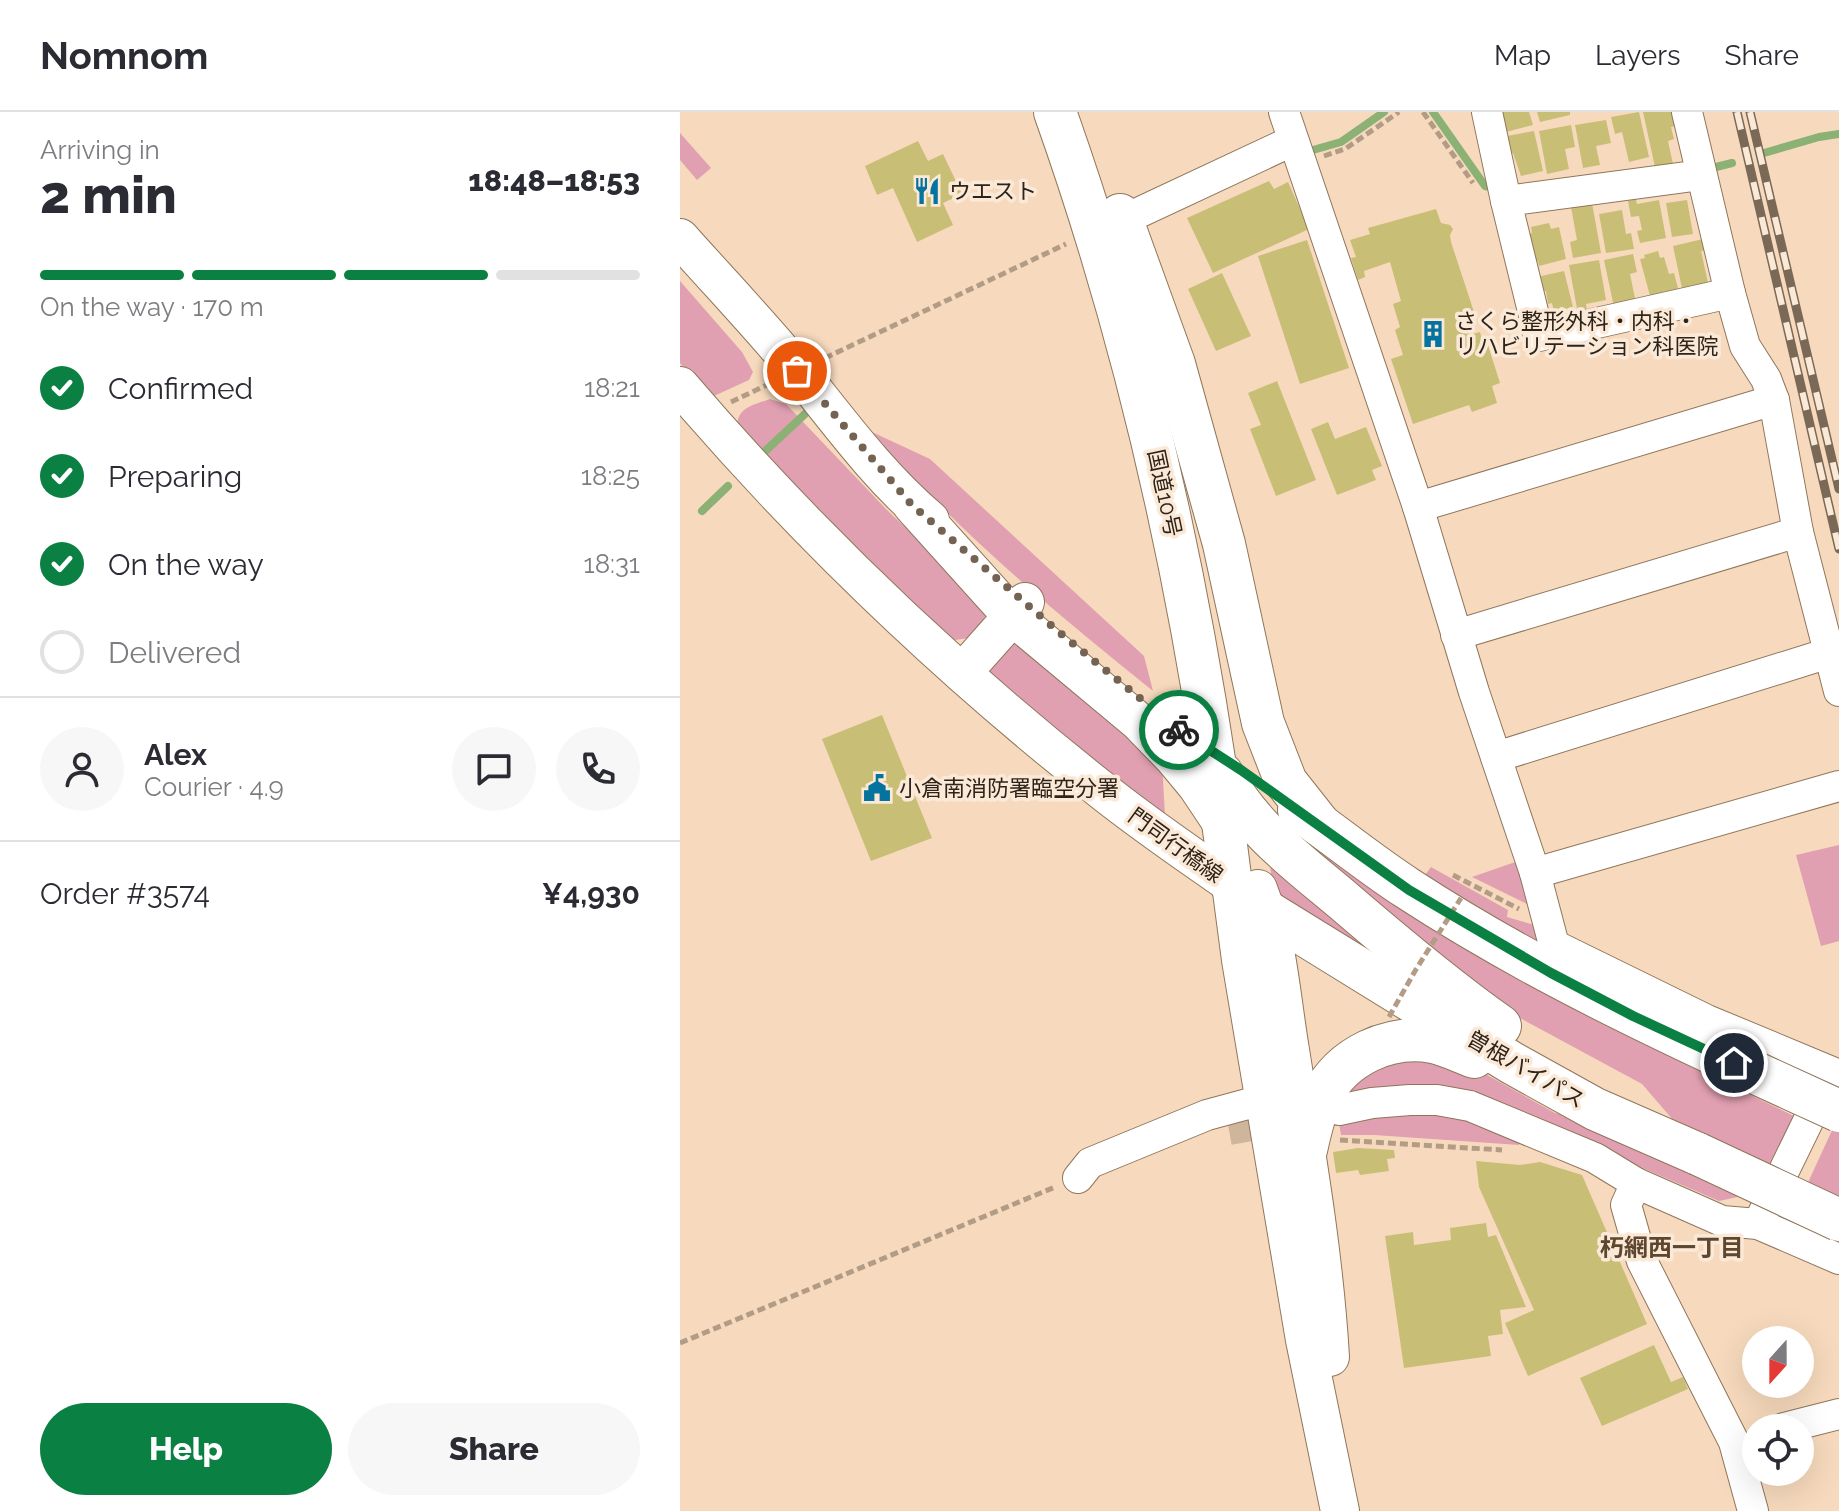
<!DOCTYPE html>
<meta charset="utf-8">
<style>
:root{--surface:#fff;--page:#f7f7f7;--text:#2b2b33;--muted:#7c7c81;--line:#e1e1e2;--accent:#0b8043}
body{margin:0;font-family:Raleway,"Noto Sans JP",sans-serif;background:var(--page);color:var(--text);height:100vh;display:flex;flex-direction:column;font-size:30px;white-space:nowrap}
*{box-sizing:border-box;margin:0}
p{font-size:26px;color:var(--muted)}
.icon{flex:none;width:44px;height:44px;fill:none;stroke:currentColor;stroke-width:2;stroke-linecap:round;stroke-linejoin:round}
.map{position:relative;flex:1;overflow:hidden}
.panel{display:flex;flex-direction:column;background:var(--surface);width:680px}
.panel>*{flex:none}
.needle{width:52px;rotate:201deg}
.fabs{position:absolute;left:1062px;top:1214px;display:grid;gap:16px}
.fabs a{display:grid;place-items:center;width:72px;height:72px;border-radius:50%;background:var(--surface);box-shadow:0 8px 32px #0002;font-size:40px}
.pin{position:absolute;display:grid;place-items:center;width:68px;height:68px;color:#fff;margin:-34px;border:4px solid #fff;border-radius:50%;box-shadow:0 2px 8px #0007}
.courier{position:absolute;display:grid;place-items:center;width:80px;height:80px;margin:-40px;border:6px solid #0b8043;border-radius:50%;background:#fff;color:#222;box-shadow:0 2px 10px #0007}
.overview em{font-style:normal;font-weight:800}
.overview div{display:flex;flex-direction:column-reverse}
.overview{display:flex;align-items:center;justify-content:space-between;height:136px;padding:0 40px}
h1{font-size:52px;font-weight:800;line-height:60px}
.bar{display:grid;grid-template-columns:repeat(4,1fr);gap:12px 8px;align-content:center;height:96px;padding:0 40px}
.bar i{height:10px;border-radius:6px;background:var(--line)}
.bar .on{background:var(--accent)}
.bar p{grid-column:span 4}
.line{display:flex;align-items:center;gap:20px;padding:0 40px;border-top:2px solid var(--line)}
.line div{flex:1}
.round{display:grid;place-items:center;flex:none;width:84px;height:84px;border-radius:42px;background:var(--page)}
ol{padding:0 40px;list-style:none}
li{display:flex;align-items:center;gap:24px;height:88px}
li p{margin-inline-start:auto}
li .icon{padding:8px;border-radius:50%;background:var(--accent);color:#fff;stroke-width:4}
li:last-child{color:var(--muted)}
li i{width:44px;height:44px;border:4px solid var(--line);border-radius:50%}
.primary-button{display:flex;gap:16px;margin-top:auto;padding:16px 40px}
.primary-button a{flex:1;height:92px;border-radius:48px;background:var(--accent);color:#fff;font-size:32px;font-weight:800;line-height:92px;text-align:center}
.primary-button a+a{background:var(--page);color:var(--text)}
header{display:flex;align-items:center;gap:48px;box-sizing:border-box;height:112px;padding:0 40px;background:var(--surface);border-bottom:2px solid var(--line)}
header strong{font-size:38px}
nav{display:flex;gap:44px;margin-inline-start:auto;font-size:28px}
main{display:flex;flex:1;min-height:0}
.map>svg:first-child{display:block}
</style>
<header>
<strong>Nomnom</strong>
<nav><a>Map</a><a>Layers</a><a>Share</a></nav>
</header>
<main>
<section class="panel">
<div class="overview"><div><h1>2 min</h1><p>Arriving in</p></div><em>18:48–18:53</em></div>
<div class="bar"><i class="on"></i><i class="on"></i><i class="on"></i><i></i><p>On the way · 170 m</p></div>
<ol>
<li><svg class="icon" aria-label="check" viewBox="0 0 24 24"><path d="M5 12l5 5 9-10"/></svg>Confirmed<p>18:21</p></li>
<li><svg class="icon" aria-label="check" viewBox="0 0 24 24"><path d="M5 12l5 5 9-10"/></svg>Preparing<p>18:25</p></li>
<li><svg class="icon" aria-label="check" viewBox="0 0 24 24"><path d="M5 12l5 5 9-10"/></svg>On the way<p>18:31</p></li>
<li><i></i>Delivered</li>
</ol>
<div class="line" style="height:144px"><a class="round"><svg class="icon" aria-label="person" viewBox="0 0 24 24"><circle cx="12" cy="8" r="4"/><path d="M4 21q1-7 8-7t8 7"/></svg></a><div><b>Alex</b><p>Courier · 4.9</p></div><a class="round"><svg class="icon" aria-label="chat" viewBox="0 0 24 24"><path d="M4 5h16v11H9l-5 4z"/></svg></a><a class="round"><svg class="icon" aria-label="phone" viewBox="0 0 24 24"><path d="M5 4h4l2 5-3 2q2 4 5 5l2-3 5 2v4C11 20 4 13 5 4z"/></svg></a></div>
<div class="line" style="height:104px"><div>Order #3574</div><b>¥4,930</b></div>
<div class="primary-button"><a>Help</a><a>Share</a></div>
</section>
<div class="map">
<svg width="1159" height="1399" viewBox="0 0 1159 1399">
<rect width="100%" height="100%" fill="#f7dabd"/>
<g fill="#e1a0b1">
<path d="M0,21L31,56L17,68L0,48Z"/>
<path d="M0,169L62,240L73,260L69,268L34,284L23,279L0,251Z"/>
<path d="M90,287L106,292L206,397L308,495L303,510L289,526L275,528L265,525L57,315C57,295 74,293 90,287Z"/>
<path d="M192,320L250,347L464,544L473,579C375,500 274,417 192,320Z"/>
<path d="M331,526L482,650L485,704L446,676L310,562L307,552Z"/>
<path d="M625,728L634,730L855,867L1034,965L1116,1005L1090,1058L1000,1016L962,972L816,893L616,729Z"/>
<path d="M1159,733V829L1141,834L1116,743Z"/>
<path d="M841,748L855,796L792,765Z"/>
<path d="M590,753L747,878L594,785Z"/>
<path d="M751,755L828,798L827,805L861,815L868,836L742,767Z"/>
<path d="M712,942L791,954L875,1001L931,1014L1067,1083L1039,1089L826,997L656,982Z"/>
<path d="M734,994L839,1023V1033L694,1023H661L658,1005Z"/>
<path d="M1159,1003V1122L1114,1101Z"/>
</g>
<g fill="none" stroke-linecap="round" stroke-linejoin="round">
<g stroke="#8bb174" stroke-width="8">
<path d="M753,0L805,74L810,75"/>
<path d="M633,38L661,30L704,0"/>
<path d="M1084,41L1139,25L1159,22"/>
<path d="M1036,55L1052,51"/>
<path d="M81,343L126,301"/>
<path d="M22,399L48,374"/>
</g>
</g>
<g fill="#c9be76">
<path d="M821,0H849L853,13L826,20Z"/>
<path d="M857,0H890V3L860,10Z"/>
<path d="M959,0L969,45L949,50L942,20L935,22L931,5Z"/>
<path d="M963,0H994L997,14L991,15L994,27L988,29L993,52L975,55Z"/>
<path d="M926,8L931,31L916,34L920,53L903,56L895,13Z"/>
<path d="M891,13L895,35L885,37L889,57L867,62L859,19Z"/>
<path d="M854,19L863,59L841,64L833,41H831L827,24Z"/>
<path d="M238,29L248,49L263,42L282,82L263,91L273,113L237,130L213,76L197,83L185,54Z"/>
<path d="M589,69L594,77L608,70L629,117L533,161L507,106Z"/>
<path d="M956,87L957,92L979,88L986,126L960,131L957,119L962,118L959,104L951,105L948,89Z"/>
<path d="M1007,88L1013,122L992,125L986,91Z"/>
<path d="M912,91L921,141L893,146L890,130L897,128L891,95Z"/>
<path d="M756,97L761,111L770,113L773,117L770,123L771,130L796,206L786,210L790,223L800,220L802,228L806,227L820,271L812,274L817,291L792,300L789,293L733,312L711,247L723,243L715,218L720,215L713,192L721,189L710,150L684,159L685,165L678,168L671,146L676,145L670,128L690,122L688,116Z"/>
<path d="M942,98L946,122L951,121L954,137L926,141L919,102Z"/>
<path d="M869,111L871,117L879,115L886,147L859,154L858,149L851,151L844,123L852,121L851,115Z"/>
<path d="M1023,127L1026,138L1021,139L1029,175L1003,181L993,134Z"/>
<path d="M627,128L669,256L620,272L578,144Z"/>
<path d="M978,139L980,146L984,145L989,162L994,161L999,180L987,182L986,179L970,184L960,147L965,146L964,143Z"/>
<path d="M953,142L957,160L950,162L956,191L934,195L924,148Z"/>
<path d="M919,148L926,188L906,192L907,200L898,202L889,153Z"/>
<path d="M884,159L893,195L874,200L872,191L868,192L866,179L861,180L857,165Z"/>
<path d="M542,161L571,224L536,239L508,177Z"/>
<path d="M597,269L636,368L596,384L570,317L581,313L568,281Z"/>
<path d="M648,310L655,327L686,315L702,354L692,358L696,368L657,383L631,317Z"/>
<path d="M202,603L252,726L191,749L142,627Z"/>
<path d="M678,1036L714,1038L715,1046L707,1047L709,1059L680,1063L678,1058L656,1061L653,1040Z"/>
<path d="M796,1049L840,1053L860,1050L902,1063L967,1212L848,1264L825,1211L854,1198L799,1075Z"/>
<path d="M806,1111L808,1125L816,1123L846,1195L820,1198L823,1222L808,1224L811,1244L724,1256L705,1124L733,1120L734,1133L771,1128L770,1116Z"/>
<path d="M974,1233L991,1270L1003,1265L1008,1277L922,1314L900,1266Z"/>
</g>
<g fill="none" stroke-linecap="round" stroke-linejoin="round">
<path stroke="#cfb59c" stroke-width="30" stroke-dasharray="30 15" stroke-linecap="butt" d="M549,1018L610,1007"/>
<g stroke="#8f765b" stroke-width="32">
<g id="minor">
<path d="M604,0L738,395L794,580L855,761L874,833L1027,908L1152,960L1078,1112"/>
<path d="M807,0L826,89"/>
<path d="M1007,0L1050,181L1065,234L1086,267L1094,288L1118,420L1159,579"/>
<path d="M1021,63L826,89L859,224L1050,181"/>
<path d="M426,116L612,29"/>
<path d="M738,395L1094,288"/>
<path d="M776,523L1118,420"/>
<path d="M816,645L1149,541"/>
<path d="M855,761L1159,674"/>
<path d="M659,998L692,991L730,988H757L790,994L915,1046L956,1071"/>
<path d="M398,1066L410,1051L527,1003L586,987"/>
<path d="M1104,1316L1159,1302"/>
<path d="M1073,1399L1054,1330L962,1149L946,1093L956,1071L1042,1109L1078,1112L1159,1147"/>
</g>
</g>
<g stroke="#8f765b" stroke-width="40">
<g id="major">
<path d="M0,126C40,171 81,214 119,260C160,311 200,366 250,408"/>
<path d="M0,274C126,421 267,556 419,676C461,710 507,741 551,772L561,848L625,1228L660,1399"/>
<path d="M232,393L332,504L459,610L493,645L517,674L545,716"/>
<path d="M282,561L345,490"/>
<path d="M578,777C598,828 601,885 610,938C626,1040 644,1142 650,1245"/>
</g>
</g>
<g stroke="#8f765b" stroke-width="44">
<g id="highway">
<path d="M375,0C464,250 519,509 551,772L586,799L832,951L915,997L1018,1042"/>
<path d="M440,103L494,252L544,432L583,611L606,670L640,713"/>
<path d="M542,662C571,717 619,751 665,790C715,833 766,876 820,914"/>
<path d="M619,698C656,724 690,752 727,776C831,844 942,899 1054,951"/>
<path d="M626,1038C630,1020 634,1001 642,984C662,944 709,922 753,930C767,933 781,940 794,945"/>
</g>
</g>
<g stroke="#b39c85" stroke-width="5" stroke-dasharray="8 4" stroke-linecap="butt">
<path d="M743,0L793,71"/>
<path d="M644,44L665,37L719,0"/>
<path d="M145,246L386,132"/>
<path d="M51,290L89,272"/>
<path d="M773,763L839,797"/>
<path d="M660,1028L822,1038"/>
<path d="M0,1231L375,1075"/>
</g>
<use href="#minor" stroke="#fff" stroke-width="30"/>
<use href="#major" stroke="#fff" stroke-width="38"/>
<use href="#highway" stroke="#fff" stroke-width="42"/>
<g stroke="#7b6957" stroke-width="9">
<g id="rail">
<path d="M1057,0L1159,437"/>
<path d="M1070,0L1159,377"/>
</g>
</g>
<use href="#rail" stroke="#fbe9d8" stroke-width="6" stroke-dasharray="18" stroke-linecap="butt"/>
<g stroke="#8f765b" stroke-width="44" stroke-linecap="butt">
<g id="highway-bridge">
<path d="M1054,951L1159,999"/>
<path d="M1018,1042L1159,1108"/>
</g>
</g>
<path stroke="#b39c85" stroke-width="5" stroke-dasharray="8 4" stroke-linecap="butt" d="M709,905L735,859L781,786"/>
<use href="#highway-bridge" stroke="#fff" stroke-width="42"/>
</g>
<g fill="none" stroke-linecap="round" stroke-linejoin="round">
<path stroke="#746352" stroke-width="8" stroke-dasharray="0 14.4" d="M117,259L232,393L380,521L499,618"/>
<path stroke="#0b8043" stroke-width="10" d="M499,618L561,658L729,778L871,861L953,904L1054,951"/>
</g>
<defs>
<g id="restaurant-bare" transform="scale(2.16)"><path d="M-5-6h1v4h1v-4h1v4h1v-4h1v5L-1.5 .5V6h-2V.5L-5-1ZM5-6V6H3V1.5H1.5Q1.5-4 5-6Z" fill="#04739e" stroke="#fbe9d8" stroke-width="2.5" paint-order="stroke"/></g>
<g id="building-bare" transform="scale(2.16)"><path d="M-4-6H4V6H1V3H-1V6H-4ZM-2.5-4.3h1.7v1.8h-1.7ZM.8-4.3h1.7v1.8H.8ZM-2.5-1h1.7V.8h-1.7ZM.8-1h1.7V.8H.8Z" fill="#04739e" stroke="#fbe9d8" stroke-width="2.5" paint-order="stroke"/></g>
<g id="civic-bare" transform="scale(2.16)"><path d="M-.6-6.5H3V-4.5H.6V-3L4-1V1h2V6H-6V1h2V-1L-.6-3ZM-1.2 2.5V6h2.4V2.5Z" fill="#04739e" stroke="#fbe9d8" stroke-width="2.5" paint-order="stroke"/></g>
</defs>
<g fill-rule="evenodd">
<use href="#restaurant-bare" x="247" y="79"/>
<use href="#building-bare" x="753" y="222"/>
<use href="#civic-bare" x="197" y="676"/>
</g>
<g text-anchor="middle" dominant-baseline="central" stroke-width="7" stroke-linejoin="round" paint-order="stroke">
<g font-size="22" fill="#2e2318" stroke="#fbe9d8" text-anchor="start">
<text x="269" y="79">ウエスト</text>
<text x="775" y="209">さくら整形外科・内科・<tspan x="775" dy="25">リハビリテーション科医院</tspan></text>
<text x="219" y="676">小倉南消防署臨空分署</text>
</g>
<g font-size="22" fill="#2e2318" stroke="#fbe9d8">
<text transform="translate(485 381) rotate(78)">国道10号</text>
<text transform="translate(496 733) rotate(36)">門司行橋線</text>
<text transform="translate(846 957) rotate(30)">曽根バイパス</text>
</g>
<g font-size="24" font-weight="bold" fill="#5e472e" stroke="#fbe9d8">
<text x="992" y="1135">朽網西一丁目</text>
</g>
</g>
</svg>
<div class="fabs">
<a><svg class="needle" viewBox="-14 -14 28 28"><path d="M0-13l5 13h-10z" fill="#e53935"/><path d="M0 13l5-13h-10z" fill="#7c7c81"/></svg></a>
<a><svg class="icon" aria-label="locate" viewBox="0 0 24 24"><circle cx="12" cy="12" r="6"/><path d="M12 2v4M12 18v4M2 12h4M18 12h4"/></svg></a>
</div>
<div class="pin" style="left:117px;top:259px;background:#ea580c"><svg class="icon" aria-label="bag" viewBox="0 0 24 24"><path d="M5 8h14l-1 12H6zM9 8a3 3 0 0 1 6 0"/></svg></div>
<div class="pin" style="left:1054px;top:951px;background:#1f2937"><svg class="icon" aria-label="home" viewBox="0 0 24 24"><path d="M3 11l9-7 9 7M6 9v11h12V9"/></svg></div>
<div class="courier" style="left:499px;top:618px"><svg class="icon" aria-label="bike" viewBox="0 0 24 24"><circle cx="6" cy="16" r="4"/><circle cx="18" cy="16" r="4"/><path d="M6 16l4-8h5l3 8M10 8l3 8H6M13 5h3"/></svg></div>
</div>
</main>
